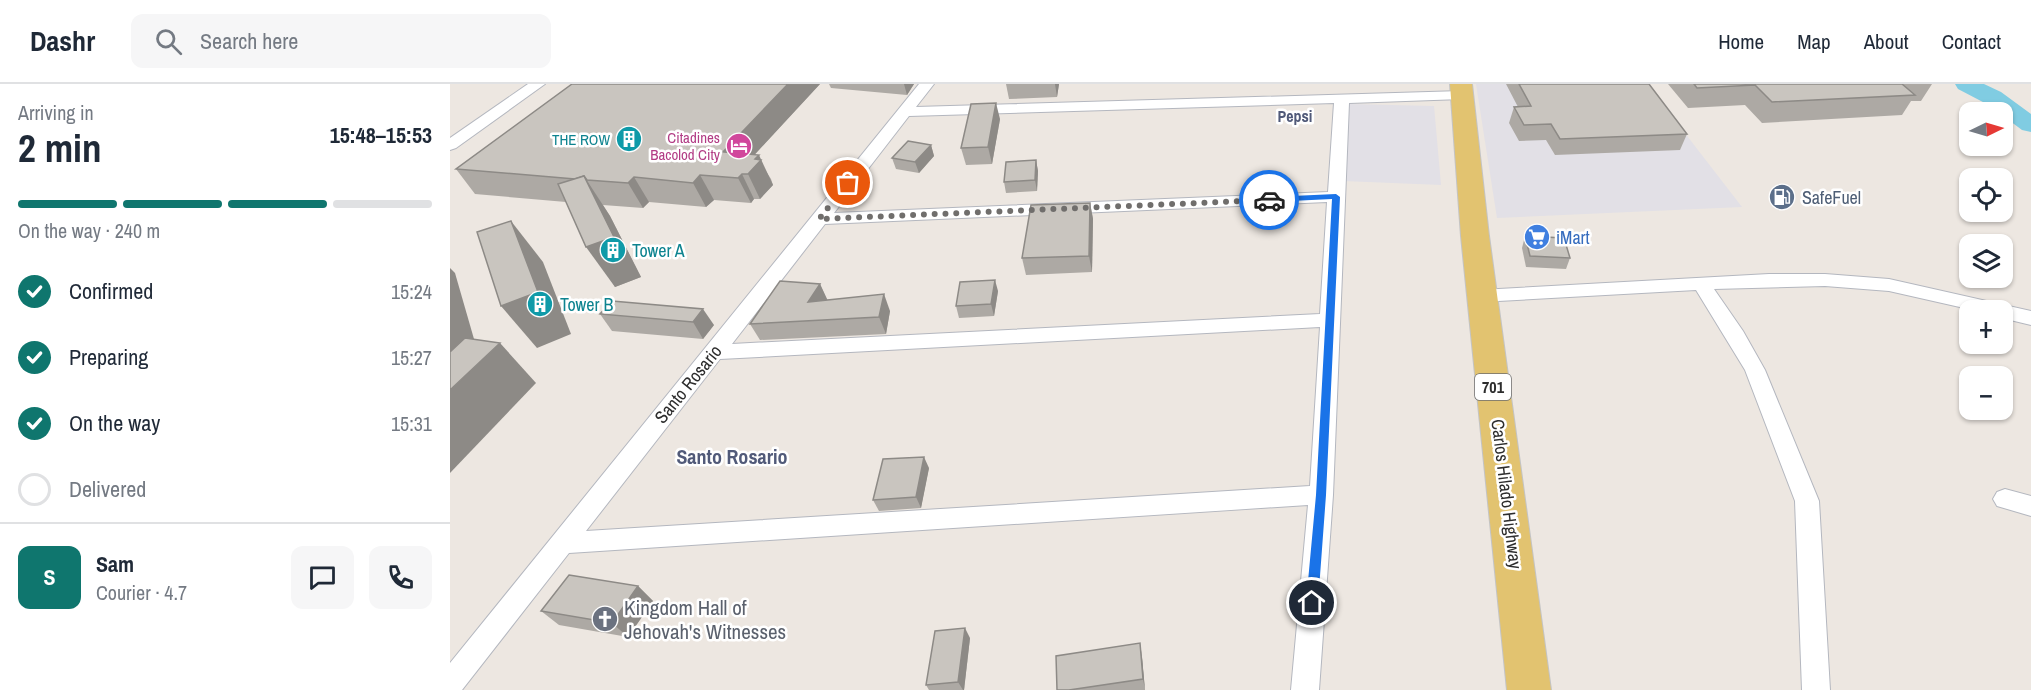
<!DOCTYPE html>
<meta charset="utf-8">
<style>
:root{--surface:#fff;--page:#f6f6f7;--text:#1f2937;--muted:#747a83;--line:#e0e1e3;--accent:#0f766e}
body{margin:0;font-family:"Archivo Narrow",sans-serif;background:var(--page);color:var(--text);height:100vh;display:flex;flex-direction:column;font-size:22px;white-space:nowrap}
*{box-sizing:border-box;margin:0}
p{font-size:20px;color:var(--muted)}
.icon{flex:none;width:33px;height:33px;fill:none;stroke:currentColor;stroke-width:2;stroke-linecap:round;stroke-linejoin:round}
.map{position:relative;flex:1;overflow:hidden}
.sheet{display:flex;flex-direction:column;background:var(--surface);width:450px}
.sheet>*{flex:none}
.needle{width:39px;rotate:85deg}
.buttons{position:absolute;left:1509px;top:18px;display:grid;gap:12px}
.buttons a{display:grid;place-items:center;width:54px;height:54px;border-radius:12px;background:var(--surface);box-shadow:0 2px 4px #0004;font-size:30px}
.pin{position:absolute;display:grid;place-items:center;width:51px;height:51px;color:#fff;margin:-26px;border:3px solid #fff;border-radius:50%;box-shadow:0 2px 6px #0007}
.courier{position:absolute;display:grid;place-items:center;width:60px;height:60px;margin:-30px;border:4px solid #1a73e8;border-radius:50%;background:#fff;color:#222;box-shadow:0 2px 8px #0007}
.overview em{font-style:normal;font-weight:700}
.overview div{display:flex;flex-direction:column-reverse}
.overview{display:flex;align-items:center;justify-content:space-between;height:102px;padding:0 18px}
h1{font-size:39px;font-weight:700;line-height:45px}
.bar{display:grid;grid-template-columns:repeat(4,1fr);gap:9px 6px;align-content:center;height:72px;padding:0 18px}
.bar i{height:8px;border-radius:4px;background:var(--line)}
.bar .current{background:var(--accent)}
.bar p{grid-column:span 4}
.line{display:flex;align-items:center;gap:15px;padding:0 18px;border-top:2px solid var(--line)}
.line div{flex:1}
.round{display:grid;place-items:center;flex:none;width:63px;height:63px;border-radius:12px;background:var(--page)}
ol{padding:0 18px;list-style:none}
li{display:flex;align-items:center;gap:18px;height:66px}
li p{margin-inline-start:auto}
li .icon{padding:6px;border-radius:50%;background:var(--accent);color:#fff;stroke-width:4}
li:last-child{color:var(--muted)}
li i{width:33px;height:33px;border:3px solid var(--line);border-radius:50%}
header{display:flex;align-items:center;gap:36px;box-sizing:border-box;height:84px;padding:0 30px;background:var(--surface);border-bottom:2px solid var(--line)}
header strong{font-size:28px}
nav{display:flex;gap:33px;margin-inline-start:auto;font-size:21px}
.search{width:420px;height:54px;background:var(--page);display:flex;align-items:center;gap:15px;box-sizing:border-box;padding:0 21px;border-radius:12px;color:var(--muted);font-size:22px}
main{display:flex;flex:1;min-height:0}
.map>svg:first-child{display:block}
</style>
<header>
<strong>Dashr</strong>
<div class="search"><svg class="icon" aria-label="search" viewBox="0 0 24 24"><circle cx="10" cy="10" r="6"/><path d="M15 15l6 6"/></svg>Search here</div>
<nav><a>Home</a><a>Map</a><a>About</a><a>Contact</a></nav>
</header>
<main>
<section class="sheet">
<div class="overview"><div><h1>2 min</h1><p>Arriving in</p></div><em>15:48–15:53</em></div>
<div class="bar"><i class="current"></i><i class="current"></i><i class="current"></i><i></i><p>On the way · 240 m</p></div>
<ol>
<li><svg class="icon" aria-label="check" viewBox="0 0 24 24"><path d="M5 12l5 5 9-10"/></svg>Confirmed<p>15:24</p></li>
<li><svg class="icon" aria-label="check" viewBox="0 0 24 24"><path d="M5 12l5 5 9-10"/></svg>Preparing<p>15:27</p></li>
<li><svg class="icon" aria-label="check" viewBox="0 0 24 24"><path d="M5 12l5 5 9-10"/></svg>On the way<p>15:31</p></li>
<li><i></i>Delivered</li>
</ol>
<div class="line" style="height:108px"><b class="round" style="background:var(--accent);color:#fff">S</b><div><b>Sam</b><p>Courier · 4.7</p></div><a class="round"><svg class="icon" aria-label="chat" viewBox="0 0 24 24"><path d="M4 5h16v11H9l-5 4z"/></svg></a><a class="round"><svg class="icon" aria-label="phone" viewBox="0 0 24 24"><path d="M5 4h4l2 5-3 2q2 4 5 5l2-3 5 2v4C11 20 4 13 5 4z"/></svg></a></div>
</section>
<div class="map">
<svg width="1581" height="606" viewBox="0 0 1581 606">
<rect width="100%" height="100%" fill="#ede7e1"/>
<g fill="#e2e0e6">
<path d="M1026,0H1197L1292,123L1047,134Z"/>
<path d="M899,20L984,22L991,101L893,97Z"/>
</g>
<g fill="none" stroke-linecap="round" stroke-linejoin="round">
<path fill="#80cce2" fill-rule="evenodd" d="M1505,0H1534L1551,8L1581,30V48L1572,46L1552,31V28L1508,5Z"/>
<g stroke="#b4b7bf" stroke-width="2">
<g id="minor">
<path d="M78,0H95L6,64L0,66V54Z"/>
<path d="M469,0H484L466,23L1012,7L1019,11L1012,15L899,19L883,411L869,606H841L858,421L119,469L12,606H0V579ZM884,19L878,108L384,129L459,32ZM877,118L870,230L282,260L375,140ZM870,243L860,402L136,447L270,275Z"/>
<path d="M1319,190H1375L1439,195L1581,227V241L1552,234V226H1523L1439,207L1375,202L1264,205L1293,247L1315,286L1369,417L1380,606H1352L1345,417L1295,286L1246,206L1030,218L1023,217L1020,212L1023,207L1030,206Z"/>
<path d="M1555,405L1581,412V432L1547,422L1543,415L1547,408Z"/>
</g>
</g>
<g stroke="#c4c4c4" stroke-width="2">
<path id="primary" d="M1000,0H1022L1039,152L1101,606H1057L1011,152Z"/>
</g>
<use href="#minor" fill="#fff" fill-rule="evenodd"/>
<use href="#primary" fill="#e2c370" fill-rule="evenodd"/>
</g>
<g fill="#ada9a4">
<path d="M122,0H370L305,70L321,95L323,101L310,115H304L301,119L264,116L256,123L199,118L193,124L153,121L160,132L191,193L165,203L116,118L25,110L6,85Z"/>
<path d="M379,0H464L457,11L381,4Z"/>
<path d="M556,0H609L607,13L559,15Z"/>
<path d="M1056,0H1199L1237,50L1230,66L1105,71L1096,56L1069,57L1059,39L1064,23H1068Z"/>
<path d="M1218,0H1482L1471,17H1461L1452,31L1312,39L1295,21L1238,24Z"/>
<path d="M550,35L542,80L516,81L511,64Z"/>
<path d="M481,61L484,72L469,89L446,85L442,74Z"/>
<path d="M586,76L588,87L587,107L556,109L554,98Z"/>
<path d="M640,119L643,135L642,188L576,191L572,174Z"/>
<path d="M1075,152L1120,174L1116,185L1076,183L1072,164Z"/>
<path d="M370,200L377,216L440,227L436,250L310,256L300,240Z"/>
<path d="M548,207L544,232L509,234L506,222Z"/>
<path d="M162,217L264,241L253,255L162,247L150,230Z"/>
<path d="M479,384L471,424L429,427L423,416Z"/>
<path d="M188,502L203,517L178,553L109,541L91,527Z"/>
<path d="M520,554L514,606H479L476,601Z"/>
<path d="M692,573L695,606H607Z"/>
</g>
<g fill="#8d8a86">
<path d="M338,0H370L285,92L273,68Z"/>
<path d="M454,0H464L457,11Z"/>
<path d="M605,0H609L607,13Z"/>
<path d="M546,19L550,35L542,80L538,63Z"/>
<path d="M481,61L484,72L469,89L465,78Z"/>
<path d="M309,71L323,101L310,115L298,90L305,75Z"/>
<path d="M586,76L588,87L587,107L585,96Z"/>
<path d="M292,90L304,115L301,119L288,94Z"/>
<path d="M250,91L264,116L256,123L243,99Z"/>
<path d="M134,92L160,132L191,193L165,203L136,163Z"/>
<path d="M184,93L199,118L193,124L178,99Z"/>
<path d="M640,119L643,135L642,188L639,172Z"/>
<path d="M61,137L93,178L121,250L87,264L51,222Z"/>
<path d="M0,184L5,189L26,262L0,272Z"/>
<path d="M545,196L548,207L544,232L541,220Z"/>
<path d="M370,200L378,217L358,218Z"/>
<path d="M434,210L440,227L436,250L429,233Z"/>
<path d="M253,225L264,241L253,255L243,238Z"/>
<path d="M50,259L86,299L0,389V306Z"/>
<path d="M474,373L479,384L471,424L466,413Z"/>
<path d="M188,502L203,517L178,553L162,539Z"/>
<path d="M515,544L520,554L514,606H513L508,598Z"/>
<path d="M690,559L692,573L695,606L693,595Z"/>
</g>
<g fill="#c9c5bf" stroke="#8d8a86" stroke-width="1.5">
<path d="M122,0H338L273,68L309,71L305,75L311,76L298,90H292L288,94L250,91L243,99L184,93L178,99L137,96L134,92L125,95L6,85Z"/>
<path d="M1069,0H1199L1237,50L1110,55L1101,40L1074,41L1064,23L1081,22Z"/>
<path d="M1244,0H1452L1465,11L1322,18L1305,1L1247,4Z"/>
<path d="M546,19L538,63L511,64L521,20Z"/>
<path d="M458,57L481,61L465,78L442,74Z"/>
<path d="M586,76L585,96L554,98L556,78Z"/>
<path d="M134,92L164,153L136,163L108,100Z"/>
<path d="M640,119L639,172L572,174L581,121Z"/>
<path d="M61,137L88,208L51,222L27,148Z"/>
<path d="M1075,152L1114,154L1120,174L1080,172Z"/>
<path d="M545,196L541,220L506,222L510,198Z"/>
<path d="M330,197L370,200L358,218L434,210L429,233L300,240Z"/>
<path d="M162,217L253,225L243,238L150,230Z"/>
<path d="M15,254L50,259L0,306V268Z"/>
<path d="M474,373L466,413L423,416L433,375Z"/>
<path d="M119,491L188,502L162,539L91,527Z"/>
<path d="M515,544L508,598L476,601L485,547Z"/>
<path d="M690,559L693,595L619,606H607L606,572Z"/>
</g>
<path fill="#1a73e8" d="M886,110L890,113L876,411L868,519L862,525L856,519L866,411L882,115L819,118L815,116L819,113Z"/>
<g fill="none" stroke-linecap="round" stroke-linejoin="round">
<path stroke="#706e6c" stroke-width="6" stroke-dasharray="0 10.8" d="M398,99L369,135L819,116"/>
</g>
<defs>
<g id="building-disc" transform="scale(1.35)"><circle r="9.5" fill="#0f9aa8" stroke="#fff"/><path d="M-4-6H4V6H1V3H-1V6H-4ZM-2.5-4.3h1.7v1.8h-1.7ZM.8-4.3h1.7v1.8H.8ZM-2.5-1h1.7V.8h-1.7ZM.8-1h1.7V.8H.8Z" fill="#fff"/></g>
<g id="hotel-disc" transform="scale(1.35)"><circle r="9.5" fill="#d1479c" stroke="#fff"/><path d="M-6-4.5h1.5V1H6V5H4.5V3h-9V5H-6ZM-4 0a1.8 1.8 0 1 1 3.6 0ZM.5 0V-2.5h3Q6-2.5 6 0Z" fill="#fff"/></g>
<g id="fuel-disc" transform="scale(1.35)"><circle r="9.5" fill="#5c6f8a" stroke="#fff"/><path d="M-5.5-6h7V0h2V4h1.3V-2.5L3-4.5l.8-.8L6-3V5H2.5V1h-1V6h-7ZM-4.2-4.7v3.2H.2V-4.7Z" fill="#fff"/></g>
<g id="supermarket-disc" transform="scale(1.35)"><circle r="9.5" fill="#3f7fe0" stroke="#fff"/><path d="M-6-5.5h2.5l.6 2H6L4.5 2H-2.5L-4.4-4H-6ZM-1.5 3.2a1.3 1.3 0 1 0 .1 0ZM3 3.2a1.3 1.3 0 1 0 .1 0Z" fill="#fff"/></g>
<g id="church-disc" transform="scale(1.35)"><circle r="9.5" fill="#6b7280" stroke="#fff"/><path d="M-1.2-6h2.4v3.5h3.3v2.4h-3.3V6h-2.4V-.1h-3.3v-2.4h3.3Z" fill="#fff"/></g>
</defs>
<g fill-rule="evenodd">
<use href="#building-disc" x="179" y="55"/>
<use href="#hotel-disc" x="289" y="62"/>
<use href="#fuel-disc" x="1332" y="113"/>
<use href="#supermarket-disc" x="1087" y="153"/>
<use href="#building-disc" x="163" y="166"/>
<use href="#building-disc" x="90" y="220"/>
<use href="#church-disc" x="155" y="535"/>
</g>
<g text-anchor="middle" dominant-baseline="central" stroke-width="5" stroke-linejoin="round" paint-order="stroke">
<g font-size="15" fill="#b23c85" stroke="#fff" text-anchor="end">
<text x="270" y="53">Citadines<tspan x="270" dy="17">Bacolod City</tspan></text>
</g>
<g font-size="15" fill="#0d838f" stroke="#fff" text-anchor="end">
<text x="160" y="55">THE ROW</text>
</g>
<g font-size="16" font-weight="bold" fill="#515a79" stroke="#fff">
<text x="845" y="32">Pepsi</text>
</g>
<rect fill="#fff" stroke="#6c6c6c" stroke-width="1.5" x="1025" y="290" width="36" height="26" rx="4.5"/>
<g font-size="16" font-weight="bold" fill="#2d2d2d">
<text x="1043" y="303">701</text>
</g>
<g font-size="18" fill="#4e5e75" stroke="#fff" text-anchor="start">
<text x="1352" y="113">SafeFuel</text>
</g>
<g font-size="18" fill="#366cbe" stroke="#fff" text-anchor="start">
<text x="1106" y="153">iMart</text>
</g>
<g font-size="18" fill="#0d838f" stroke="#fff" text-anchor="start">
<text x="182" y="166">Tower A</text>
<text x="110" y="220">Tower B</text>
</g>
<g font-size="18" fill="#2d2d2d" stroke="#fff">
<text transform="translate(238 300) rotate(-51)">Santo Rosario</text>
<text transform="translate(1057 410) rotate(83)">Carlos Hilado Highway</text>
</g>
<g font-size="20" font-weight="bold" fill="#515a79" stroke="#fff">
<text x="282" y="372">Santo Rosario</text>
</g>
<g font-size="21" fill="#5b616d" stroke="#fff" text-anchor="start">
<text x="174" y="523">Kingdom Hall of<tspan x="174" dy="24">Jehovah's Witnesses</tspan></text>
</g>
</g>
</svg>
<div class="buttons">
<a><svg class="needle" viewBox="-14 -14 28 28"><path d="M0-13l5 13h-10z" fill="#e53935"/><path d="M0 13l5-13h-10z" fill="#747a83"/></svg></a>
<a><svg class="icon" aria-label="locate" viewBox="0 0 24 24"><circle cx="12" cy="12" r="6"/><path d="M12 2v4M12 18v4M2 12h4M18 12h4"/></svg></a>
<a><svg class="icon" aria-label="layers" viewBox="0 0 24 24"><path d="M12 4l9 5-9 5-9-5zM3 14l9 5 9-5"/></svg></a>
<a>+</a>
<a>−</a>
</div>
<div class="pin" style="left:398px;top:99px;background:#ea580c"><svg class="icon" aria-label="bag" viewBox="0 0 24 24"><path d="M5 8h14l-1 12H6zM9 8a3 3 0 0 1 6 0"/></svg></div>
<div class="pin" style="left:862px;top:519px;background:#1f2937"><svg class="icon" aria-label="home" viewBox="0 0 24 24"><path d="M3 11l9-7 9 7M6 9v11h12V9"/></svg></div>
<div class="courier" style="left:819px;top:116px"><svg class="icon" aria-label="car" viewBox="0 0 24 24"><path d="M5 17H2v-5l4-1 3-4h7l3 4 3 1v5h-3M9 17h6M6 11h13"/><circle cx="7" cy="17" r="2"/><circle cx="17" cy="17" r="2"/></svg></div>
</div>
</main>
